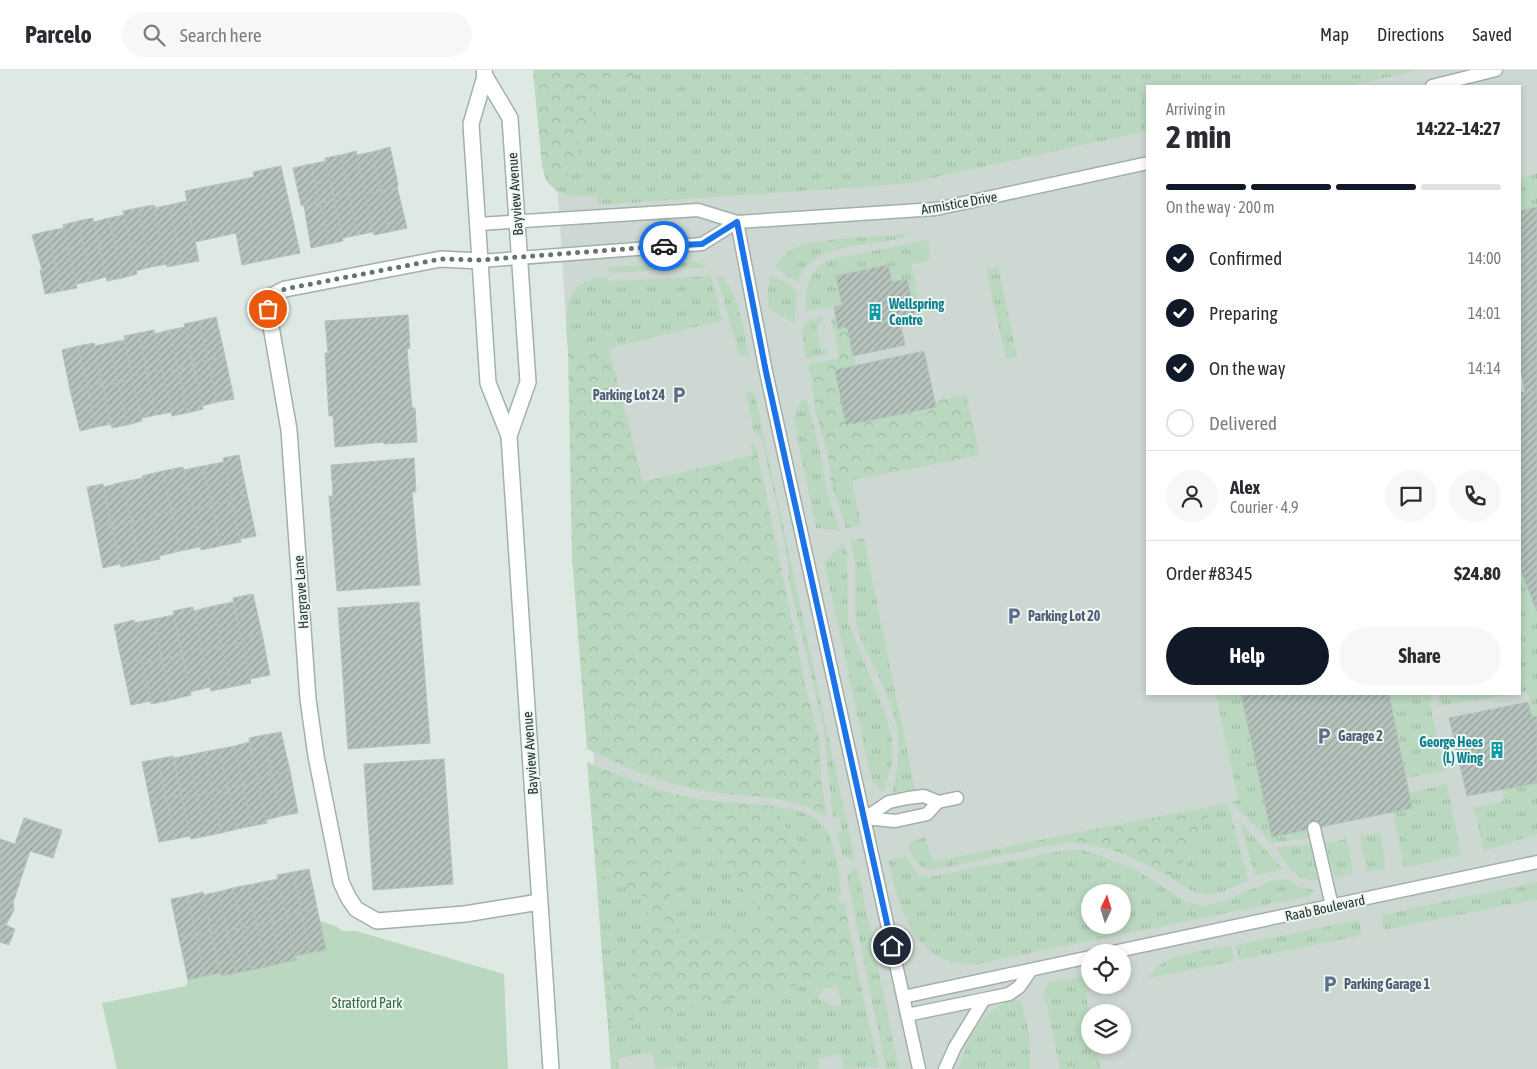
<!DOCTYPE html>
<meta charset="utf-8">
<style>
:root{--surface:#fff;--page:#f7f7f7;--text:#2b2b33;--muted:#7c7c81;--line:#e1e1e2;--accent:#111827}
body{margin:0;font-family:"Asap Condensed",sans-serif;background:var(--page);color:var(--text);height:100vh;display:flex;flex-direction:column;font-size:19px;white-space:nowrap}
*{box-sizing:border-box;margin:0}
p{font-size:16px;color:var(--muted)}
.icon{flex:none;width:28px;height:28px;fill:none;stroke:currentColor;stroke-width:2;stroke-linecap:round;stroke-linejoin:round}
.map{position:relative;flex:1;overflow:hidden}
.panel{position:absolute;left:1146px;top:15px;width:375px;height:610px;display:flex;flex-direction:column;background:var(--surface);border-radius:0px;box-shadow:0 2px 8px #0003}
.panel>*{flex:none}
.needle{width:32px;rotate:4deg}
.fabs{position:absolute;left:1081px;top:814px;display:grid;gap:10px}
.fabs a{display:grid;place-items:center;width:50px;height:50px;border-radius:50%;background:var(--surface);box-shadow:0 2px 8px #0003;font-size:25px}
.pin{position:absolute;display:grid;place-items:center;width:42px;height:42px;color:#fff;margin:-21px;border:2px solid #fff;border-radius:50%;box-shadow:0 1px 5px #0007}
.courier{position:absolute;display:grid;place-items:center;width:50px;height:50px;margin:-25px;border:4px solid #1a73e8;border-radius:50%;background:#fff;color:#222;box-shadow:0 1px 6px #0007}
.headline em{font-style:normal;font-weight:700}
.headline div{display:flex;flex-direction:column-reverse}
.headline{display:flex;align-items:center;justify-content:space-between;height:85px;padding:0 20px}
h1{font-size:32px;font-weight:700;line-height:38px}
.bar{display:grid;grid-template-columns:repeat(4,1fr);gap:8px 5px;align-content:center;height:60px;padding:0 20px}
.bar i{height:6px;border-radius:4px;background:var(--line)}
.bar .current{background:var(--accent)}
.bar p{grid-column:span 4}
.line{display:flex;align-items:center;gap:12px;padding:0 20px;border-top:1px solid var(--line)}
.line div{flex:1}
.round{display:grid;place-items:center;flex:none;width:52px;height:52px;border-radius:26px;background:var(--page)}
ol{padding:0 20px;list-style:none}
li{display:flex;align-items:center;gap:15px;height:55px}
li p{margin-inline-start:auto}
li .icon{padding:5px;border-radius:50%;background:var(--accent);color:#fff;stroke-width:4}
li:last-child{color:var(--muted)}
li i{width:28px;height:28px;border:2px solid var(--line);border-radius:50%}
.button{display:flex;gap:10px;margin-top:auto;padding:10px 20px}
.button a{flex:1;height:58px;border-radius:30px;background:var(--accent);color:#fff;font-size:20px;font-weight:700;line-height:58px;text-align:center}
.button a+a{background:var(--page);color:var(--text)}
header{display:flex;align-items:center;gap:30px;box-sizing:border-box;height:70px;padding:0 25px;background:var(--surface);border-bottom:1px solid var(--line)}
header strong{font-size:24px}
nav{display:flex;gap:28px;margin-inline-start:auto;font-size:18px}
.search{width:350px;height:45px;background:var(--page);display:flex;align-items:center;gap:12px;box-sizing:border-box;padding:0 18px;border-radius:28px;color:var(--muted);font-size:19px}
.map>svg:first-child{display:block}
</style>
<header>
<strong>Parcelo</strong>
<div class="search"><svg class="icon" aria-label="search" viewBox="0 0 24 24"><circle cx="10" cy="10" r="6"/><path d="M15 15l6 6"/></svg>Search here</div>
<nav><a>Map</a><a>Directions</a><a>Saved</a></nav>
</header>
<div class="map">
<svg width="1537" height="999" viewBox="0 0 1537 999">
<defs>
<pattern id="grass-tufts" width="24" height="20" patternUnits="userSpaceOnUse" patternTransform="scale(1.25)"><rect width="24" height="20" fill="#bad8bf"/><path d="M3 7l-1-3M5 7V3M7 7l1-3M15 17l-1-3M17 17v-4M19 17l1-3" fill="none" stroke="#a0baa4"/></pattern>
<pattern id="forest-crowns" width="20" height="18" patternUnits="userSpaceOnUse" patternTransform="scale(1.25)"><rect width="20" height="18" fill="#bad8bf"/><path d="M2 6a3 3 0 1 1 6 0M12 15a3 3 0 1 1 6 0" fill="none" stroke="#a0baa4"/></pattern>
<pattern id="building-hatch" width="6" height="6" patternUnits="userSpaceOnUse" patternTransform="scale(1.25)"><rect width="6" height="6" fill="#b5c3bc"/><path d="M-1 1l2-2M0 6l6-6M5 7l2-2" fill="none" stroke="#939f99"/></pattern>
</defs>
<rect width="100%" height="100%" fill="#dfe9e4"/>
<path fill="#ced8d2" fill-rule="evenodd" d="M533,0H1537V999H613L558,124L546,110L542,95ZM1148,16H1520V624H1148ZM1090,822H1122V855H1090ZM1090,882H1122V915H1090ZM1090,942H1122V975H1090Z"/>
<g fill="url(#grass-tufts)" fill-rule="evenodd">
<path d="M643,0H787L792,4L883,3L899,0H1420L1348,16H1148L1147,61L904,114L598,135L597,126C572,127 564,129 546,110L562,109L575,101L579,71L593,53L592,30L636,2Z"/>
<path d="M1537,103V137L1520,141V109Z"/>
<path d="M909,164C904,169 894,169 887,171C854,177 811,175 798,212L774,197C781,189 787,181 797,177C821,167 881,167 909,164Z"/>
<path d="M929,170L930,190L912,194L922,253L917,254L908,209L892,212L887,195L836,206L842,235L806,241C804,217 810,199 832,189Z"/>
<path d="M686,192H696L709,197L614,203L602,198Z"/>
<path d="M998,196L1017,286L1006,289L986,199Z"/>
<path d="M721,205C741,228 743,259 749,287L739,284L717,206Z"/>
<path d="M711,206L722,250L609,278L568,279C566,256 561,220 589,210C597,207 603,206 611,211Z"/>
<path d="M770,206L791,214L790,216L796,220L795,254L769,239L768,221Z"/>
<path d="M821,247L822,253L816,255L821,279H827L828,284L806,289L802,258L808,250Z"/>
<path d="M754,321L855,790L842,786L837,763L842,762L839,747L833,748L824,661L789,511L787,484L762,369L754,362L746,323Z"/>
<path d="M807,330L822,390L827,422L840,461L816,458L793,347L802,331Z"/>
<path d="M831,413L841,420L853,416L861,455L846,458Z"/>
<path d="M864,468L915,720L892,724C905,671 898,649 876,600C870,587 862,574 858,561C850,532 861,500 850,471Z"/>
<path d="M844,473L847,483L848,553L886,645L892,670V692L884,723L872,712L824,491Z"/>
<path d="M1520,488L1522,500L1537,541V646L1532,647L1528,621L1520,622Z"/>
<path d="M1216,624H1241L1272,767L1307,760L1309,768L1271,773L1232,732L1238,730Z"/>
<path d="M1389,624H1431L1430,635L1445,701L1407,708Z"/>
<path d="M1439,624H1511L1438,636Z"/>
<path d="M1537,713V764L1484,781L1474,737L1504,731L1503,719Z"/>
<path d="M1447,714L1461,785L1404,798L1393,742L1412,738L1410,723Z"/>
<path d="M1228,733L1248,810C1212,827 1206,833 1172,808L1189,782L1214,736Z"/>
<path d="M774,736C788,739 806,740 818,751C837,766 837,803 842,825L837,827L839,832L823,835L810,800Z"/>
<path d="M1240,752L1283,799L1255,806Z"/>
<path d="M705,756L733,807L767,849L700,871L681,867L670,828L673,771L687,757Z"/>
<path d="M1380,762L1385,795L1384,799L1367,802L1360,766Z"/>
<path d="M1065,765L1067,772L932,800C918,798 914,788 908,776L910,772L925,767L933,792Z"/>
<path d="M1347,769L1353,804L1335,808L1325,773Z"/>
<path d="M1310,774L1318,810C1297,814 1287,793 1275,778Z"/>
<path d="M1080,780L1099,785L1136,800L1187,832L1202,836L1222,832L1273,810L1287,809L1300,817L1315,820L1309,826L972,895C912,892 900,839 888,791L905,786L919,805L929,807L1062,781ZM1090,822H1122V855H1090Z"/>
<path d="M857,797L899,999H886L847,808L851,801Z"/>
<path d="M596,803L650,829L647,859L632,889L633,913L604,912Z"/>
<path d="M1537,812V829L1384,860L1381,845Z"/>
<path d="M1359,850L1362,865L1239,890L1236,875Z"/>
<path d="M1231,876L1234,891L1149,908C1162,882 1205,881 1231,876Z"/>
<path d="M858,903L879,997L844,999L841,984L818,988L819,999H677L676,997L656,999L652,982L617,989L619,999H611L608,955ZM837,916L841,934L837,937L818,928L823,919Z"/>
<path d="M1090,905V915H1117L1085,922L1090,944V975H1096L1101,999H1060L1044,923L1045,918L1049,913Z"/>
<path d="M1013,928L1022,933L1029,964L1030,999H958C970,964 979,944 1013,928Z"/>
</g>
<g fill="url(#forest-crowns)" fill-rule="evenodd">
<path d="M533,0H643L636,2L592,30L593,53L579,71L575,101L562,109L546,110L542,95Z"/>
<path d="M787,0H899L883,3L791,4Z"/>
<path d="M836,248L839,259L847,257L856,295L835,300L846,355L935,337L934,331L966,325L980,385L852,410L853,416L841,420L831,413L828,383L816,344L809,294L839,288L831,249Z"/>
<path d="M609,278L643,412L753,385L750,372L756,376L806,618L820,672L821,710L827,746C782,722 748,729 701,720C657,712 627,698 587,679L572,488L568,279Z"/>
<path d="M587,692C625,708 663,724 704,730C727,733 751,733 774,736L810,800L823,835L844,832L858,903L608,955L604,912H633L632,889L647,859L650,829L596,803ZM705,756L733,807L767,849L700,871L681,867L670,828L673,771L687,757Z"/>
<path d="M1214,736L1189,782L1172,808C1138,790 1106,773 1067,772L1065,765Z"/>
</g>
<path fill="#bad8bf" d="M320,851L336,856L342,861H356L504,904L508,999H117L102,933L186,916L188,910L220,903L221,906L295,890V886L326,880Z"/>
<g fill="url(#building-hatch)" stroke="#b3c2ba">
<path d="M390,77L398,114L397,117L380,121L372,82Z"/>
<path d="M356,81L365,121L349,124L341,85Z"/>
<path d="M372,82L380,121L365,124L357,85Z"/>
<path d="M341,85L349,124L334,127L325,88Z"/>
<path d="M326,91L334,130L320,133L311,94Z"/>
<path d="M311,94L320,133L304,136L301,135L293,98Z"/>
<path d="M281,96L300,183L242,195L236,163L195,172L185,121L254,107L253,102Z"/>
<path d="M397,117L407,158L389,162L380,121Z"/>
<path d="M365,121L373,162L358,165L349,124Z"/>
<path d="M380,121L389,162L374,165L365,124Z"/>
<path d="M349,124L358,165L342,168L334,127Z"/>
<path d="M334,130L343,171L329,174L320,133Z"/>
<path d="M187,131L199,191L182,194L169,135Z"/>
<path d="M320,133L329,174L311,178L304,136Z"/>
<path d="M154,135L167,194L151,197L138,138Z"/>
<path d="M169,135L182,194L167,197L154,138Z"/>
<path d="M1537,137V322H1525L1520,297V141Z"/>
<path d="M138,138L151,197L136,201L123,141Z"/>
<path d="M124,145L137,204L122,208L109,148Z"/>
<path d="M93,148L106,207L91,211L78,151Z"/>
<path d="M109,148L122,208L107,211L94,152Z"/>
<path d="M78,151L91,211L76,214L63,155Z"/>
<path d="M64,158L77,218L61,221L48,161Z"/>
<path d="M48,161L61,221L45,224L40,200H42L32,165Z"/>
<path d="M888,195L892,212L907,209L917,254L901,257L905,275L853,286L847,257L838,259L834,237L842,235L836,206Z"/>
<path d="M408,245L410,278L407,279L412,338H415L417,372L384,374V372L335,377L333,346H329L325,283H328L325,251Z"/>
<path d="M216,247L225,286L208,290L199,251Z"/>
<path d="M199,251L208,290L193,293L184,254Z"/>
<path d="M185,257L193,296L178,299L170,260Z"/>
<path d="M154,260L162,300L147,303L139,263Z"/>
<path d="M170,260L178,299L163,303L154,264Z"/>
<path d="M139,263L147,303L132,306L124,266Z"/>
<path d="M124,270L133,309L118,313L109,273Z"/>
<path d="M94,273L102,313L87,316L78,276Z"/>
<path d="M109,273L118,313L103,316L94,276Z"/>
<path d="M78,276L87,316L70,320L62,280Z"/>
<path d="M924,281L936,337L846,355L835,300Z"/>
<path d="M225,286L234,329L217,332L208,290Z"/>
<path d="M208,290L217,332L202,336L193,293Z"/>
<path d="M193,296L203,339L187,343L178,299Z"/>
<path d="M178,299L187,343L172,346L163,303Z"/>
<path d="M162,300L172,342L156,345L147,303Z"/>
<path d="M147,303L156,345L142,348L132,306Z"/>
<path d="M133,309L142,351L127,355L118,313Z"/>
<path d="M102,313L111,354L96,357L87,316Z"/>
<path d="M118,313L127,355L112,358L103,316Z"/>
<path d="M87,316L96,357L80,361L70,320Z"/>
<path d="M1520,322H1537V541L1521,500L1520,488Z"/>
<path d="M239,385L247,424L231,428L223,388Z"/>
<path d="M414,388L416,422H412L420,515L337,521L329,426H333L331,395Z"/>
<path d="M224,392L232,431L212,435L203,396Z"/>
<path d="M203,396L212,435L192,440L184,400Z"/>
<path d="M183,397L192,436L171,441L163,401Z"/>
<path d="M163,401L171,441L151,445L142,406Z"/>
<path d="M143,408L152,448L131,452L123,412Z"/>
<path d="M123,412L131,452L112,456L104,417Z"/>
<path d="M103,414L111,454L95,457L87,417Z"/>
<path d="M247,424L256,466L240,469L231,428Z"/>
<path d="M232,431L241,472L220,476L212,435Z"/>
<path d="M212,435L220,476L201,480L192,440Z"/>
<path d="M192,436L200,477L180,481L171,441Z"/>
<path d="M171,441L180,481L159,486L151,445Z"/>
<path d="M152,448L160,489L140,493L131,452Z"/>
<path d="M131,452L140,493L121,497L112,456Z"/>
<path d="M111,454L120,494L103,498L95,457Z"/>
<path d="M253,524L262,564L241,569L233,528Z"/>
<path d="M233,532L242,572L222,577L213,536Z"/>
<path d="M419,532L430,673L348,679L338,538Z"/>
<path d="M213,536L222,577L202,581L194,541Z"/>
<path d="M193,537L202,578L182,582L173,541Z"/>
<path d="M174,545L182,585L162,589L154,549Z"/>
<path d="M154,549L162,589L143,594L134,553Z"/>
<path d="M134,550L142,590L122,594L114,555Z"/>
<path d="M262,564L270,605L250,609L241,569Z"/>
<path d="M242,572L251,613L231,617L222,577Z"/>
<path d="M222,577L231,617L211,621L202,581Z"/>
<path d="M202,578L210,617L190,622L182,582Z"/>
<path d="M182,585L191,625L171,630L162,589Z"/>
<path d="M162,589L171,630L151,634L143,594Z"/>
<path d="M142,590L151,631L131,635L122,594Z"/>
<path d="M1241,624H1389L1412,738L1272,767Z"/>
<path d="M1528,632L1532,647L1537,646V713L1467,726L1449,648Z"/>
<path d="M281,662L290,701L272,705L264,665Z"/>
<path d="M264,665L272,705L257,709L249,668Z"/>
<path d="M249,672L258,712L243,715L235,676Z"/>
<path d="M235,676L243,715L228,718L219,679Z"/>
<path d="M219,679L228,718L213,721L204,682Z"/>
<path d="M204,682L213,721L197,725L189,685Z"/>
<path d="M189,685L197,725L182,728L174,688Z"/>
<path d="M173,686L181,725L166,728L158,689Z"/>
<path d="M158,689L166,728L150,731L142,692Z"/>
<path d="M444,689L453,814L373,820L364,694Z"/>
<path d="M290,701L298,743L281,746L272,705Z"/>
<path d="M272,705L281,746L266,750L257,709Z"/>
<path d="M258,712L267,753L252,756L243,715Z"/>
<path d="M243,715L252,756L237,759L228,718Z"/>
<path d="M228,718L237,759L221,763L213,721Z"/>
<path d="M213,721L221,763L206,766L197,725Z"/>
<path d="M181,725L190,766L175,769L166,728Z"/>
<path d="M197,725L206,766L191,769L182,728Z"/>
<path d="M166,728L175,769L159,772L150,731Z"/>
<path d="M24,748L62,760L53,788L30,781L13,833L14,840L6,855L15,859L9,875L0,872V769L15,774Z"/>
<path d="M309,799L317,838L301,842L293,802Z"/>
<path d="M293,802L301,842L286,845L277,805Z"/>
<path d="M278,809L287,849L272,852L263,812Z"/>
<path d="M263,812L272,852L257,855L248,815Z"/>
<path d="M248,815L257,855L242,858L233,818Z"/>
<path d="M233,818L242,858L227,861L218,822Z"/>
<path d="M203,822L211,862L196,865L187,826Z"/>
<path d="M218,822L227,861L212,864L203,825Z"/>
<path d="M187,826L196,865L179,868L171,829Z"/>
<path d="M317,838L326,880L310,883L301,842Z"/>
<path d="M301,842L310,883L295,886L286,845Z"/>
<path d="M287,849L296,890L281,893L272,852Z"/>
<path d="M272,852L281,893L266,897L257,855Z"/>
<path d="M257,855L266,897L251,900L242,858Z"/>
<path d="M242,858L251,900L236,903L227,861Z"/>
<path d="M227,861L236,903L221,906L212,864Z"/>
<path d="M211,862L220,903L205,906L196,865Z"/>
<path d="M196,865L205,906L188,910L179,868Z"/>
</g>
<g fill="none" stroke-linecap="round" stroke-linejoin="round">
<g stroke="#a3b0aa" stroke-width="15">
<g id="service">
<path d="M1432,16L1496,0"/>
<path d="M737,152L766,302L919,999"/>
<path d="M478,154L698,140L737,152L936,139L1148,93"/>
<path d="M480,191L702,174L737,152"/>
<path d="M865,748L889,732L908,728L924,726L938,732L957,728"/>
<path d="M865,748L895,751L923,745L927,744L938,732"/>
<path d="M1314,758L1332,836"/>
<path d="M1113,882L1537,792"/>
<path d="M903,927L1090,887"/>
<path d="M907,945L1009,924L1019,917L1031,900"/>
<path d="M945,999L955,977L983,931"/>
</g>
</g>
<g stroke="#a3b0aa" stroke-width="18">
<path id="minor" d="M480,191L441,189L285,219L273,225L268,239L289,360L308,629L316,686L341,812L348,827L356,839L377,851L465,844L539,832"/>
</g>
<g stroke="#a0b3aa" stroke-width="18">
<g id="secondary">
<path d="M484,0L485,6L471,54L488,313L509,366L551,999"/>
<path d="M485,6L510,48L517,151L528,312L509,366"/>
</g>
</g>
<use href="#service" stroke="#fff" stroke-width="12"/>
<use href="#minor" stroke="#fff" stroke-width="15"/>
<use href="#secondary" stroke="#fff" stroke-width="15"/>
</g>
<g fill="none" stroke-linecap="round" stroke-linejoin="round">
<path stroke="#64756e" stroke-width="5" stroke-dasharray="0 9" d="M268,239L273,225L285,219L441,189L480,190L664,176"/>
<path stroke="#1a73e8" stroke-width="6" d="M664,176L702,174L737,152L766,302L892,876"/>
</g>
<defs>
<g id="building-bare" transform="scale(1.35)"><path d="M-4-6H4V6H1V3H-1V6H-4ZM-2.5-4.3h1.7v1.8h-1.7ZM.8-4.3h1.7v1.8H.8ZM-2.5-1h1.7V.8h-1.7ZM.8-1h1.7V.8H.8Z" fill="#0f9aa8" stroke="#eff6f2" stroke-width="2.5" paint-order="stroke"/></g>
<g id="parking-bare" transform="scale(1.35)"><path d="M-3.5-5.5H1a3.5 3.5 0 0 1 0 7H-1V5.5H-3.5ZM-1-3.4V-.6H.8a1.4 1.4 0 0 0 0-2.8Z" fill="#5c6f8a" stroke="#eff6f2" stroke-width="2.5" paint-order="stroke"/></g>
</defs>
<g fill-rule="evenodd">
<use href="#building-bare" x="875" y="242"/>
<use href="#parking-bare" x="679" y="325"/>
<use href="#parking-bare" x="1014" y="546"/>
<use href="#parking-bare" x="1324" y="666"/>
<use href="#building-bare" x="1497" y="680"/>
<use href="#parking-bare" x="1330" y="914"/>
</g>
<g text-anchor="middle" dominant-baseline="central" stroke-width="4" stroke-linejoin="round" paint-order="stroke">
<g font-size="14" fill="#22372f" stroke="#eff6f2">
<text transform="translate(515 124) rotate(-94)">Bayview Avenue</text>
<text transform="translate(959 133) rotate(-10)">Armistice Drive</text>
<text transform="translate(301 522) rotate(-94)">Hargrave Lane</text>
<text transform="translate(530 683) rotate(-94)">Bayview Avenue</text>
<text transform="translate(1325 838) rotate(-12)">Raab Boulevard</text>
</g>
<g font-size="14" font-weight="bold" fill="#0d838f" stroke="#eff6f2" text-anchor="start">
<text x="889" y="234">Wellspring<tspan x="889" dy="16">Centre</tspan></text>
<text x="1483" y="672" text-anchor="end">George Hees<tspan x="1483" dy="16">(L) Wing</tspan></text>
</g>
<g font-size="14" font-weight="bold" fill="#4e5e75" stroke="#eff6f2" text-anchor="start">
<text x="665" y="325" text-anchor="end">Parking Lot 24</text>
<text x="1028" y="546">Parking Lot 20</text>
<text x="1338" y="666">Garage 2</text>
<text x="1344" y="914">Parking Garage 1</text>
</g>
<g font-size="14" fill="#316940" stroke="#eff6f2">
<text x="367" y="933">Stratford Park</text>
</g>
</g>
</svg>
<div class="fabs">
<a><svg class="needle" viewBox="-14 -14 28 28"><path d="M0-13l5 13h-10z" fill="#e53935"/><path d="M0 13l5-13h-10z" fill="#7c7c81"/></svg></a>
<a><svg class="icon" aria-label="locate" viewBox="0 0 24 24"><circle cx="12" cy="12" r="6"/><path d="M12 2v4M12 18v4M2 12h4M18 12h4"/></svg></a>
<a><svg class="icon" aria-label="layers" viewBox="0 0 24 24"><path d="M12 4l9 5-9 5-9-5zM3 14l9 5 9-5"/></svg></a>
</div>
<div class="pin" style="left:268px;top:239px;background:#ea580c"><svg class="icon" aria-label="bag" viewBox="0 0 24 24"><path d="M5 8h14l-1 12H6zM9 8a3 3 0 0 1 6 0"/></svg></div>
<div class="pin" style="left:892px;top:876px;background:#1f2937"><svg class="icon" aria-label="home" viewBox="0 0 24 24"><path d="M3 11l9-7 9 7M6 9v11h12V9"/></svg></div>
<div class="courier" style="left:664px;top:176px"><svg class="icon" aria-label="car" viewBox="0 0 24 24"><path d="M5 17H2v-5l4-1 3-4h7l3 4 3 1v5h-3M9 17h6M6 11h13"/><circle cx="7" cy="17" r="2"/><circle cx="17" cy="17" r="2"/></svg></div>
<section class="panel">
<div class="headline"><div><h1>2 min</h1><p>Arriving in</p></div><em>14:22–14:27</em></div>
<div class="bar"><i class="current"></i><i class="current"></i><i class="current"></i><i></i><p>On the way · 200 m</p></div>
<ol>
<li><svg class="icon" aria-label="check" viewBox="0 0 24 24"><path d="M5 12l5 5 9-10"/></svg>Confirmed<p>14:00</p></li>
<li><svg class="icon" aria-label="check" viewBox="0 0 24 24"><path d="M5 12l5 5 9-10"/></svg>Preparing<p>14:01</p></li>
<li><svg class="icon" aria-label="check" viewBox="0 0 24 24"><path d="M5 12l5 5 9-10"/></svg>On the way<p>14:14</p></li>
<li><i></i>Delivered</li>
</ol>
<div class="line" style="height:90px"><a class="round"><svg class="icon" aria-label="person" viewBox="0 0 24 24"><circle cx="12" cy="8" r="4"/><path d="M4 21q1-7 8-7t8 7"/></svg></a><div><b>Alex</b><p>Courier · 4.9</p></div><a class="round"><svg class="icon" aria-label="chat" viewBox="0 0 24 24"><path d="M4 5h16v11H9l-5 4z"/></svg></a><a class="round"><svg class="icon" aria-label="phone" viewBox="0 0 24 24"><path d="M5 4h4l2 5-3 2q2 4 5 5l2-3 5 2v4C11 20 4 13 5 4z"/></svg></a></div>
<div class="line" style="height:65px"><div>Order #8345</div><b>$24.80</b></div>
<div class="button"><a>Help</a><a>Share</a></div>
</section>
</div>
